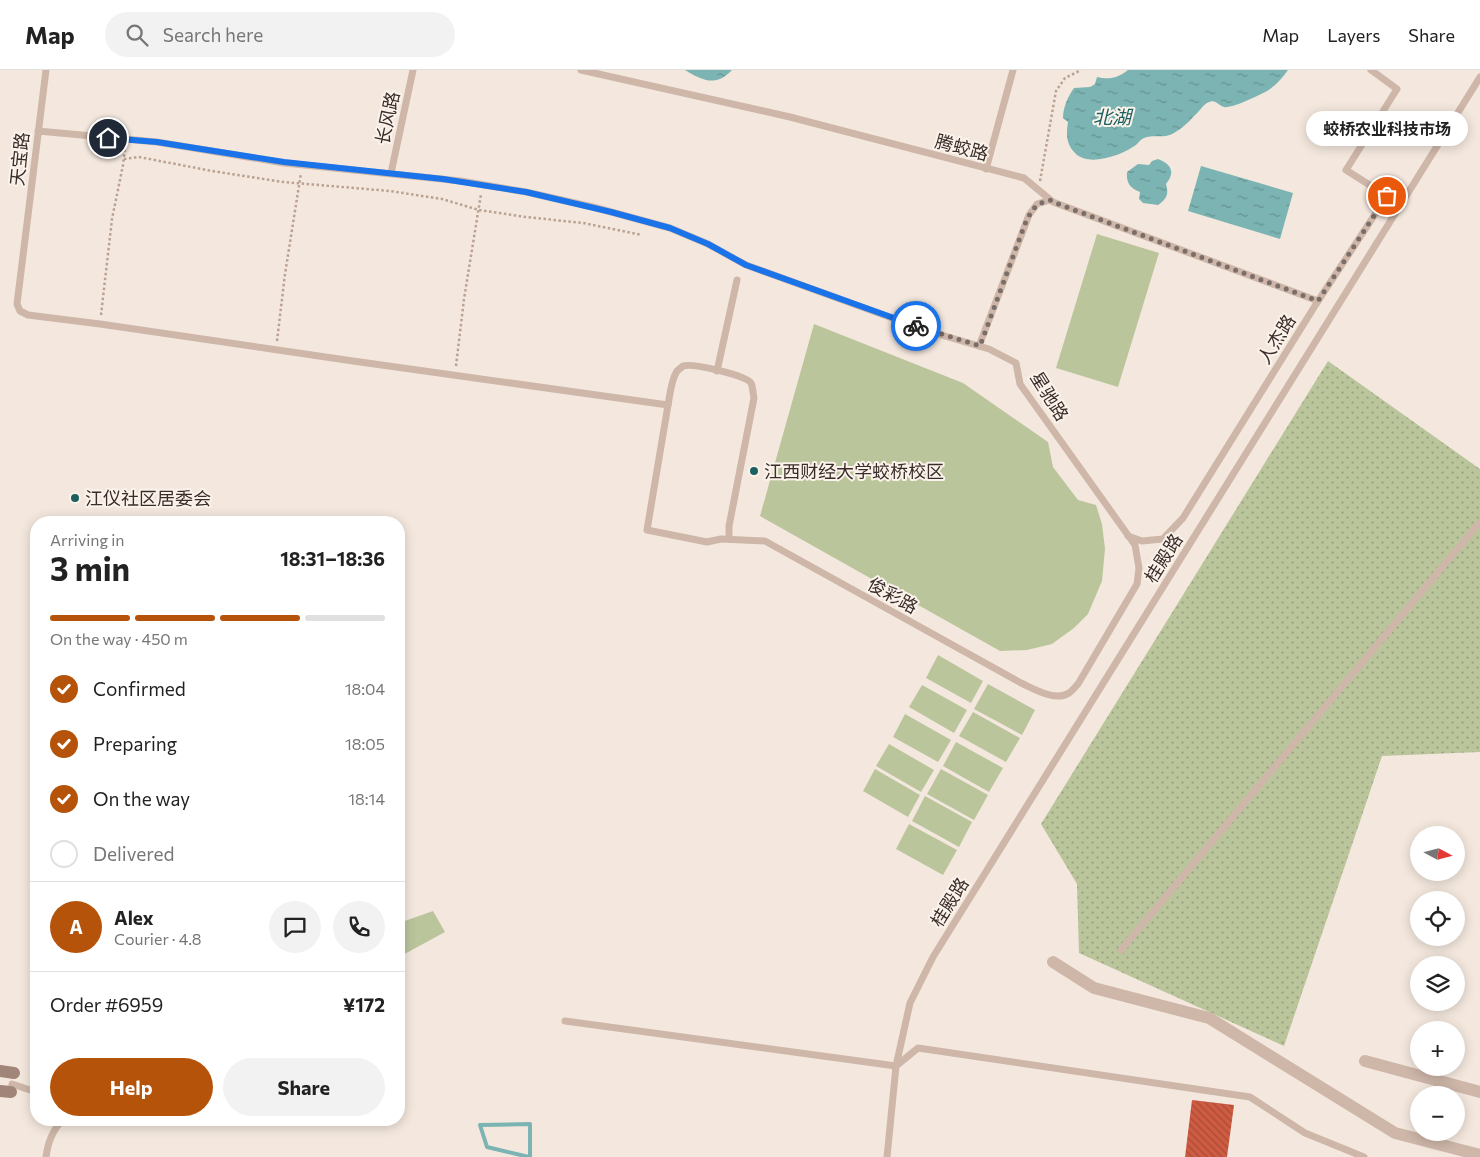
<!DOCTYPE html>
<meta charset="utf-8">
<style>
:root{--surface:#fff;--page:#f2f2f2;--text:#222;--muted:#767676;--line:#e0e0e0;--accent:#b45309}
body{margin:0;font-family:Commissioner,"Noto Sans SC",sans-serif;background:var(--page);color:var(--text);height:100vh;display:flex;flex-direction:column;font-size:19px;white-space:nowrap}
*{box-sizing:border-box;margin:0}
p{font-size:16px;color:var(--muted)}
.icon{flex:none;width:28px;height:28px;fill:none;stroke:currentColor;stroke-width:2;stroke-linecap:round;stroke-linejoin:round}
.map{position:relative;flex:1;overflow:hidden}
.panel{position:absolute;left:30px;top:446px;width:375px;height:610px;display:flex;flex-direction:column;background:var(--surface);border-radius:20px;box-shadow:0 2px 12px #0003}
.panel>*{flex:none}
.needle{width:32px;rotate:97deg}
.fabs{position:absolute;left:1410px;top:756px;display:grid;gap:10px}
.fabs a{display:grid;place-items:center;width:55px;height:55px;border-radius:50%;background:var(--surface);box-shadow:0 2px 12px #0003;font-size:25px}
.pin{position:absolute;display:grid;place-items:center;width:42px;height:42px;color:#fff;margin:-21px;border:2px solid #fff;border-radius:50%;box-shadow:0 1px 5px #0007}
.courier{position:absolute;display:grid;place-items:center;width:50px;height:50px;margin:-25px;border:4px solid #1a73e8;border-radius:50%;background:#fff;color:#222;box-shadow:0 1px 6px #0007}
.bubble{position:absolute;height:35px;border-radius:18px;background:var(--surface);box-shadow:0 2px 12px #0003;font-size:16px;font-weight:700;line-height:35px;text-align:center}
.summary em{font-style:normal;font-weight:700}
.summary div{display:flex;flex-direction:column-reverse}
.summary{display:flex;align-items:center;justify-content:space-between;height:85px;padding:0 20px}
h1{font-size:32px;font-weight:700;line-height:38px}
.bar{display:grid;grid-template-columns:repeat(4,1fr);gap:8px 5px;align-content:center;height:60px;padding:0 20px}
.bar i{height:6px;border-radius:4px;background:var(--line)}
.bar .on{background:var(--accent)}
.bar p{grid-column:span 4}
.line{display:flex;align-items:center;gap:12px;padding:0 20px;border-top:1px solid var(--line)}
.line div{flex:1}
.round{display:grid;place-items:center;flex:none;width:52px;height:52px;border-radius:26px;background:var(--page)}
ol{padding:0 20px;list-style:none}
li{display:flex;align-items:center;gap:15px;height:55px}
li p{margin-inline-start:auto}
li .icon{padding:5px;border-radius:50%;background:var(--accent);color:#fff;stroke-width:4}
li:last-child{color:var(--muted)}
li i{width:28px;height:28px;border:2px solid var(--line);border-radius:50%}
.button{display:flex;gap:10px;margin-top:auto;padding:10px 20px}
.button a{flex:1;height:58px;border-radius:30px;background:var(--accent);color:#fff;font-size:20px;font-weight:700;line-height:58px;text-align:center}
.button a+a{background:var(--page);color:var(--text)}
header{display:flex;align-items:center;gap:30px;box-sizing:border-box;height:70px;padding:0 25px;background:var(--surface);border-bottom:1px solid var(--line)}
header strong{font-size:24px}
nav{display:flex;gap:28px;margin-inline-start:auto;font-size:18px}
.search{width:350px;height:45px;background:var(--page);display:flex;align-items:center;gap:12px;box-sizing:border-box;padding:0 18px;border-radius:28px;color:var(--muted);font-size:19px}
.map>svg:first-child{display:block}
</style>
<header>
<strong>Map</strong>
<div class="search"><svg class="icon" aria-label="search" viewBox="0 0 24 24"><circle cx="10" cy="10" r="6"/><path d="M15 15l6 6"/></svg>Search here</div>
<nav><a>Map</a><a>Layers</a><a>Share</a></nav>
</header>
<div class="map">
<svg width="1480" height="1087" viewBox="0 0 1480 1087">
<defs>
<pattern id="grass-dots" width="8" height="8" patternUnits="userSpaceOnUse" patternTransform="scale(1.25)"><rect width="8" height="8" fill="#bac59c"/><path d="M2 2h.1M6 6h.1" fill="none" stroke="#98a07f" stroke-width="1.8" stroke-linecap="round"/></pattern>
<pattern id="water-ripples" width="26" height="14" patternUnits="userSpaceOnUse" patternTransform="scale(1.25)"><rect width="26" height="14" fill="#7bb4b2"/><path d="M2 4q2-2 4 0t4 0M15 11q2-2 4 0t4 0" fill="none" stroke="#669391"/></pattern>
<pattern id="building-back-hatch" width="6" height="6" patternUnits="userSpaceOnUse" patternTransform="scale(1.25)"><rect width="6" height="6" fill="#ce5b42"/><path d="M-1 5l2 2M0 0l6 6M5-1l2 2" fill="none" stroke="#a84c37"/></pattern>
</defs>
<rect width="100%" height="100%" fill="#f4e8de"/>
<path fill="url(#grass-dots)" d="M1328,291L1480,399V682L1382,686L1284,976L1079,883L1077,814L1041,754Z"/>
<g fill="#bac59c">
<path d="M1097,164L1159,183L1118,317L1056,298Z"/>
<path d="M814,254L963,313L1048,372L1053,397L1078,430L1096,435L1102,454L1105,479L1102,511L1088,544L1074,558L1052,574L1027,580L1000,581L760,446Z"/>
<path d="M938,585L983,611L971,633L926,608Z"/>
<path d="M988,614L1035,640L1022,665L974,639Z"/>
<path d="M922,615L967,640L954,663L909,637Z"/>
<path d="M973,642L1020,668L1006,692L959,666Z"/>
<path d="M905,644L951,670L938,692L893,667Z"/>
<path d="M956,672L1003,698L989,722L943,696Z"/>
<path d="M889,674L934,700L921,722L876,696Z"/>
<path d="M875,699L920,725L908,747L863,721Z"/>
<path d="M941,699L988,725L974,750L927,724Z"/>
<path d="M925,726L972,752L959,777L912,751Z"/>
<path d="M909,754L957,780L943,805L896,779Z"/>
<path d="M433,841L445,862L399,887V853Z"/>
</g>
<g fill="url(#water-ripples)">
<path d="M685,0H732C716,17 703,11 685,0Z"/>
<path d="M1128,0H1288C1283,7 1277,14 1270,19C1263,24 1231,39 1224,37C1217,35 1216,28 1207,33C1202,36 1199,42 1194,46C1189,52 1181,59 1174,63C1165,69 1154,64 1144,68C1140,70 1139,72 1136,75C1122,85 1090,97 1076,84C1066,75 1066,64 1068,52L1063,48C1063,38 1068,26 1074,18L1090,17L1095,14L1097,7C1109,10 1118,8 1128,0Z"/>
<path d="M1158,89C1171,94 1176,102 1166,114C1169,124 1167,129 1158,135L1143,133L1139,129L1140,122C1130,118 1126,113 1127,102L1138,94L1149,95L1152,91Z"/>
<path d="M1201,96L1293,123L1280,169L1188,141Z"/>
</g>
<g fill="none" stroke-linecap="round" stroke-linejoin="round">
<path stroke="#7bb4b2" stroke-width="4" d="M529,1087L487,1077L480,1055L530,1054V1087"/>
</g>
<path fill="url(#building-back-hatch)" d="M1192,1030L1234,1035L1227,1087H1185Z"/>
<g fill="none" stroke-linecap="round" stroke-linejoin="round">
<g stroke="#baa192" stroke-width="2.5" stroke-dasharray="2.5 2.5" stroke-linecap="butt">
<path d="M124,89L139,87L212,101L283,112L390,121L442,129L479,140L526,147L583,153L642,165"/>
<path d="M1040,111L1056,21L1065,8L1081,0"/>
<path d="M101,245L112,149L123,95L125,77"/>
<path d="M277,271L285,204L301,103"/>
<path d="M456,296L464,229L481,124"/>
</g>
<g stroke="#ceb7a9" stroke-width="7">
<path d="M46,0L17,234L20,241L28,245L100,254L353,291L668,335C670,325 671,310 677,301C677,301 683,296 683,296C692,293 746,305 751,313C753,317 753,324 754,328L729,456V469"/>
<path d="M581,0L790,47L1024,108L1053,132L1318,231"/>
<path d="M38,61L157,72L284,93L461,111L526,122L593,137L670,158L708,174L746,195L928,261L989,279L1016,293L1020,314L1135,475L1139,498L1137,514L1078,614C1075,617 1072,621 1069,623C1056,632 1034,619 1021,613L765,471L721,469L707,472L647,460L668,335"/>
<path d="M986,99L1013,0"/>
<path d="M391,103L413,0"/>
<path d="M979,276L1029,145L1037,134L1050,130"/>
<path d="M717,301L737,210"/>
<path d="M1128,466L1142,471L1163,469L1183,448L1318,231L1387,126L1346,100L1397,19L1371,0"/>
<path d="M1121,880L1480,452"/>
<path d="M565,951L896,996L918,978L1250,1027L1305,1063L1364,1087"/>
<path d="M12,1014L36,1022"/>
<path d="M46,1087C48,1072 52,1062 62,1050"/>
<path d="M887,1087L896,996L910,933L933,887L1480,7"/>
</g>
<g stroke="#ceb7a9" stroke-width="12">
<path d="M1053,892L1094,918L1209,948L1395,1063L1480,1085"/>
<path d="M1365,991L1480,1022"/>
</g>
<g stroke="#a28579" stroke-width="12">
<path d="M0,1001L14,1003"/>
<path d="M0,1021L11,1022"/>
</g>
</g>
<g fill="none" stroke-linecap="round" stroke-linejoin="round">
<path stroke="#7b6e68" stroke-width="5" stroke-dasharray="0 9" d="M916,256L980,276L1025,154C1032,140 1034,134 1050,130L1053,132L1318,231L1387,126"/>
<path stroke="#1a73e8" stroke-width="6" d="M108,68L157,72L284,92L443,109L526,122L611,142L670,158L708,174L746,195L916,256"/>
</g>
<g fill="#1b5f5f" stroke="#fbf3eb" stroke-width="2">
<circle cx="754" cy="401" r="5"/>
<circle cx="75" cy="428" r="5"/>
</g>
<g text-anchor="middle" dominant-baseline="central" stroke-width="4" stroke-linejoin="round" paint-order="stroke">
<g font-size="18" fill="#3a2d29" stroke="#fbf3eb">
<text transform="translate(387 48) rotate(-78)">长风路</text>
<text transform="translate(962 77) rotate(15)">腾蛟路</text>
<text transform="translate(19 89) rotate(-84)">天宝路</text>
<text transform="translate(1276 269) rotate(-58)">人杰路</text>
<text transform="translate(1050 326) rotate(58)">星驰路</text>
<text transform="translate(1163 488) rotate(-58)">桂殿路</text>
<text transform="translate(893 525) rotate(29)">俊彩路</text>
<text transform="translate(949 832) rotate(-58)">桂殿路</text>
</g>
<g font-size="18" fill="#3a2d29" stroke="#fbf3eb" text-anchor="start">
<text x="764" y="401">江西财经大学蛟桥校区</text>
<text x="85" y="428">江仪社区居委会</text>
</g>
<g font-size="19" font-style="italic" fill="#1b5f5f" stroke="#fbf3eb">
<text x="1112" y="46">北湖</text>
</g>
</g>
</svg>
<div class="fabs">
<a><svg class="needle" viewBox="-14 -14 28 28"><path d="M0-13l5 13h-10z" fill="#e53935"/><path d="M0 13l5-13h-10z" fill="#767676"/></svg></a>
<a><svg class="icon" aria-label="locate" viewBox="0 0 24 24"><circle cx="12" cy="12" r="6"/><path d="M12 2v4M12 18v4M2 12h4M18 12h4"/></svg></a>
<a><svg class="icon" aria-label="layers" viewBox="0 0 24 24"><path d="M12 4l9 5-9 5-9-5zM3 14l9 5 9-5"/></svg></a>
<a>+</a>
<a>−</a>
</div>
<div class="pin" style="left:1387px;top:126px;background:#ea580c"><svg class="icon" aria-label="bag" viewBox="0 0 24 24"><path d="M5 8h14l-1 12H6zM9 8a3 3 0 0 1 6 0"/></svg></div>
<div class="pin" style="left:108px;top:68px;background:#1f2937"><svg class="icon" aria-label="home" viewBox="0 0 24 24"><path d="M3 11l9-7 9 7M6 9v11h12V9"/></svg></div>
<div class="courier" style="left:916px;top:256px"><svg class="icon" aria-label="bike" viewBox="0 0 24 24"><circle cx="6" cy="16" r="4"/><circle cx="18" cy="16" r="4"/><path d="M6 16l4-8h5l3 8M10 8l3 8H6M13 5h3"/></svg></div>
<div class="bubble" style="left:1306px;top:41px;width:162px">蛟桥农业科技市场</div>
<section class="panel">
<div class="summary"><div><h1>3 min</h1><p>Arriving in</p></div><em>18:31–18:36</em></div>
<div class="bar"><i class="on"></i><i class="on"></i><i class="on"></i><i></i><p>On the way · 450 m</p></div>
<ol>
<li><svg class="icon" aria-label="check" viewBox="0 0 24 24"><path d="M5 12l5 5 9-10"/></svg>Confirmed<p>18:04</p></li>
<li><svg class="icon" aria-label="check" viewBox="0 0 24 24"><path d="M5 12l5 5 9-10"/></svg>Preparing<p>18:05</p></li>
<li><svg class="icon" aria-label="check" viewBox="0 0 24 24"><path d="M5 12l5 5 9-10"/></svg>On the way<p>18:14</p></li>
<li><i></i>Delivered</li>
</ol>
<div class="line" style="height:90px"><b class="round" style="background:var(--accent);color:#fff">A</b><div><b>Alex</b><p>Courier · 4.8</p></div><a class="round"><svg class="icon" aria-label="chat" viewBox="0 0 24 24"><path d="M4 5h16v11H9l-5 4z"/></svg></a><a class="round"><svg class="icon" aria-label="phone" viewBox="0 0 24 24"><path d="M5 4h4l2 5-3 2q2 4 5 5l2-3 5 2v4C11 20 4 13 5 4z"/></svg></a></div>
<div class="line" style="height:65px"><div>Order #6959</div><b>¥172</b></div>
<div class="button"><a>Help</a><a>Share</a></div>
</section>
</div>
